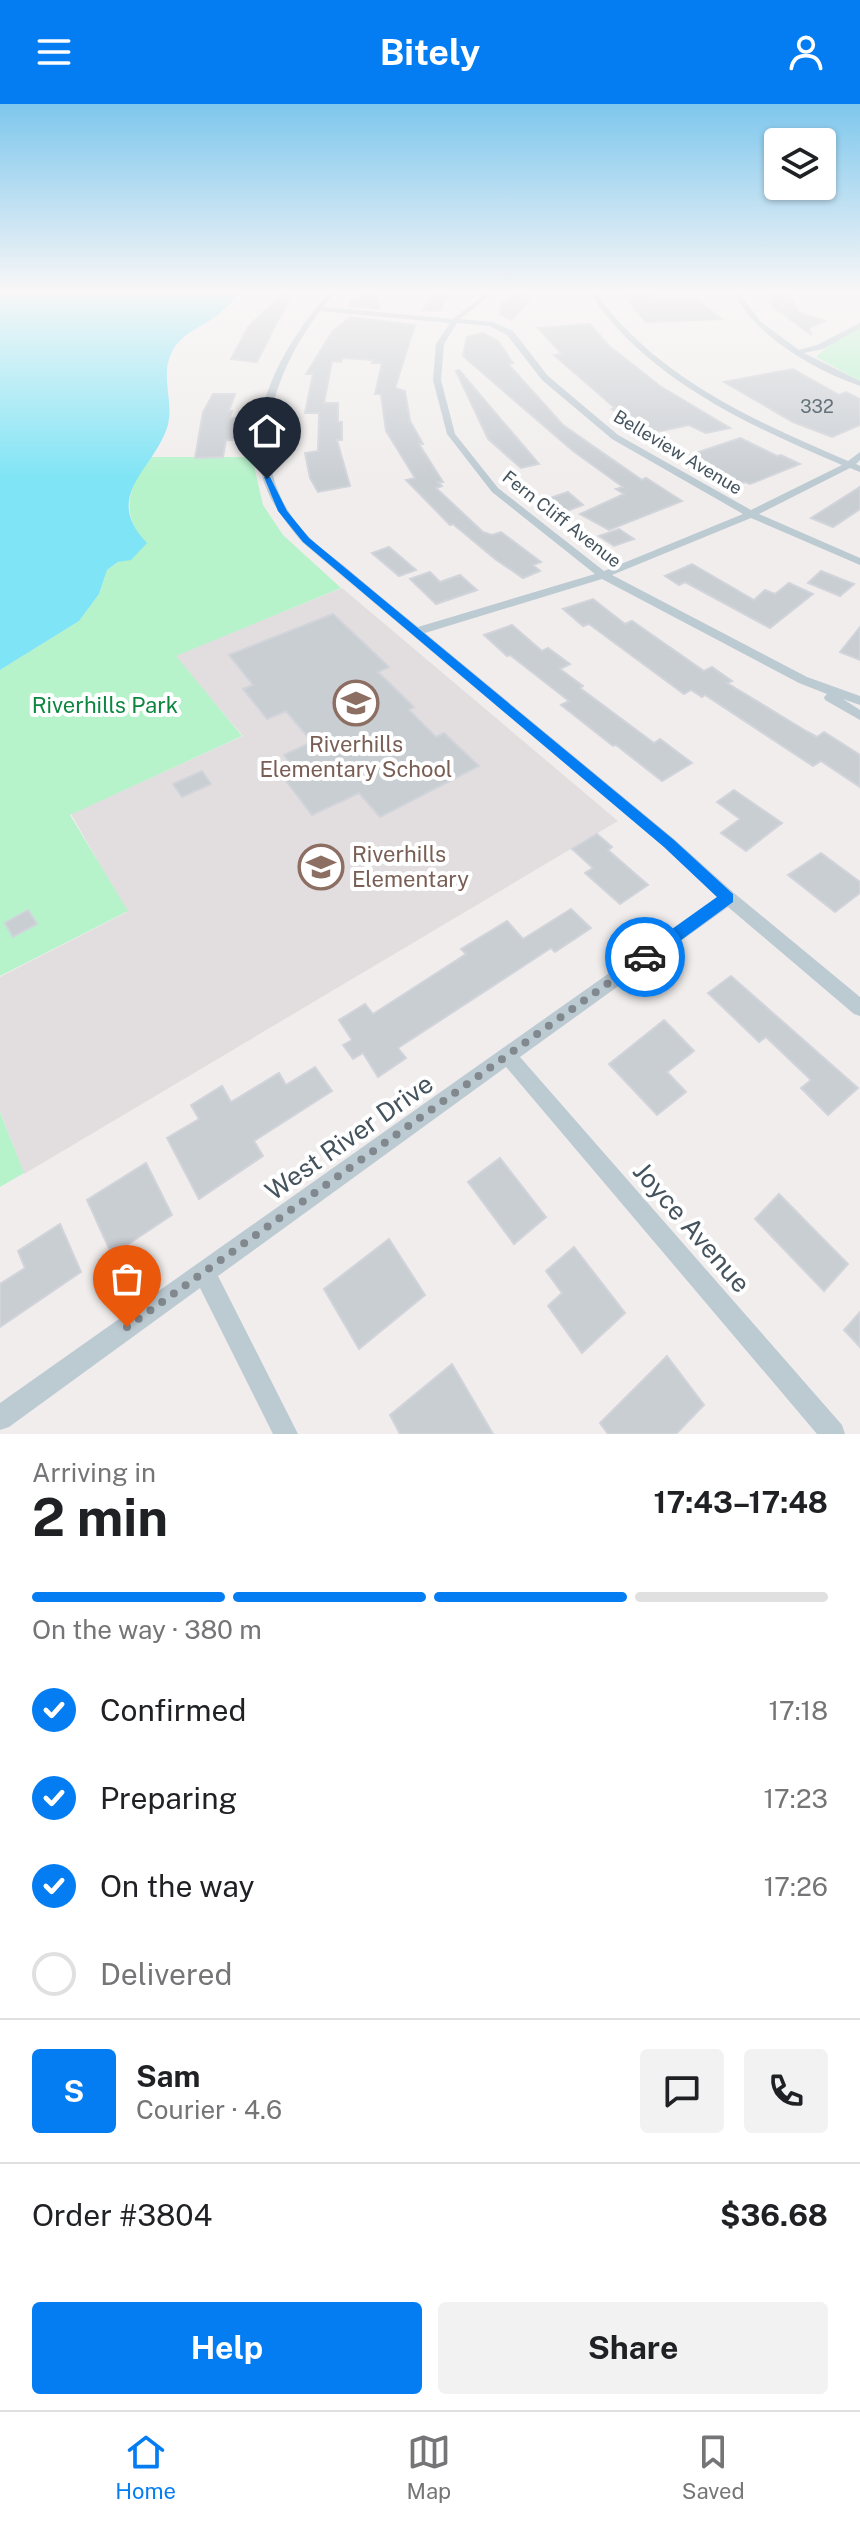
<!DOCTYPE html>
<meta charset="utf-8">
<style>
:root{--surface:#fff;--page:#f2f2f2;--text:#202124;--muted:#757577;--line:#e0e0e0;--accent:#057df2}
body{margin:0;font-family:"Public Sans",sans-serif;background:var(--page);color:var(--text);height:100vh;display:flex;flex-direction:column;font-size:30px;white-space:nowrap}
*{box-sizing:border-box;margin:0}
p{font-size:26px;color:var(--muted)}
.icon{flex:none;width:44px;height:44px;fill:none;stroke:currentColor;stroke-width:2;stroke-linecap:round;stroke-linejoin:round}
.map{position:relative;height:1330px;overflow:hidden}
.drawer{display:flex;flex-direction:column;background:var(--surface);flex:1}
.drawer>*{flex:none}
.fabs{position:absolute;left:764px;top:24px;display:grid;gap:16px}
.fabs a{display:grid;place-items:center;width:72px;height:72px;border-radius:8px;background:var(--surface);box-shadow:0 2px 6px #0004;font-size:40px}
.pin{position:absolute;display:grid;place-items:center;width:68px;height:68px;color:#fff;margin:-82px -34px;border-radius:50% 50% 50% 0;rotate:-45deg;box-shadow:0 0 8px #0007}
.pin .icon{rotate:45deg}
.courier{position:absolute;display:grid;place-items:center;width:80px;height:80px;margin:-40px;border:6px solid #057df2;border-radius:50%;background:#fff;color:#222;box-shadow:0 2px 10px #0007}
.summary em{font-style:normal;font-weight:700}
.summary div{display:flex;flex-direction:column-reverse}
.summary{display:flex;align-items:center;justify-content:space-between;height:136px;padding:0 32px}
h1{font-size:52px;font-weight:700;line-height:60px}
.bar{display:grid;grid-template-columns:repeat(4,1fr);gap:12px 8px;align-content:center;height:96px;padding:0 32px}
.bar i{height:10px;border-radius:6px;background:var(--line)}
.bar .active{background:var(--accent)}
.bar p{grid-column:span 4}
.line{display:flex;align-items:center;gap:20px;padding:0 32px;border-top:2px solid var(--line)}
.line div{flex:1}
.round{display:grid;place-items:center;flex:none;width:84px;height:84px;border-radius:8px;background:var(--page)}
ol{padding:0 32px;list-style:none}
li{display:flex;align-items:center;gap:24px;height:88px}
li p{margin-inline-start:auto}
li .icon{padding:8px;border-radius:50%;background:var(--accent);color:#fff;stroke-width:4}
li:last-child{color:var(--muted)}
li i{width:44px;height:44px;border:4px solid var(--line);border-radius:50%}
.primary-button{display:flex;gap:16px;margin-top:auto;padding:16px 32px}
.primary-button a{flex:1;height:92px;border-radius:8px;background:var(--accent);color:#fff;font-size:32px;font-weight:700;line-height:92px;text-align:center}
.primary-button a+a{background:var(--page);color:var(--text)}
header{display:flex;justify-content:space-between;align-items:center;height:104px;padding:0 32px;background:var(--accent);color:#fff;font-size:36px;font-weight:700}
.tab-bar{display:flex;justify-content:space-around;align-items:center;height:112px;border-top:2px solid var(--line);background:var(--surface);font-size:22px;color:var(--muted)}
.tab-bar a{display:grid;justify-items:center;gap:4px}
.tab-bar .active{color:var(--accent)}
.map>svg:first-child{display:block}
</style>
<header><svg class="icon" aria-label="menu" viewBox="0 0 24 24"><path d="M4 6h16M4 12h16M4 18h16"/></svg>Bitely<svg class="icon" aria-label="person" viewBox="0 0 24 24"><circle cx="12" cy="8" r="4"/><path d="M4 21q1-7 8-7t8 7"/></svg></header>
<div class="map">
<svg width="860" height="1330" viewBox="0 0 860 1330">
<rect width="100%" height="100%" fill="#f1eded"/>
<path fill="#e2dedf" d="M342,484L618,717L24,1070L0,1007V873L127,808L71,710L243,632L174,552Z"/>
<g fill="#b6f3ca">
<path d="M860,224V277L816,253L832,239Z"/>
<path d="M148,353H252L263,401L283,431L341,484L176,552L242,632L70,711L128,807L0,872V566L79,517L99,490L107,466L146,439C119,409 129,384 148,353Z"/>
<path d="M0,1008L24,1069L0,1083Z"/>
</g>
<path fill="#7fe4f5" d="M0,189H240C233,196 226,204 218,211C201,224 180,229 171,250C160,273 175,300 167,324C152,367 102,392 147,439L131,456L118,458L107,466L99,490L79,517L0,566Z"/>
<g fill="#c9ced3" stroke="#d1d4da" stroke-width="2">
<path d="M283,189H292L257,258L231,255L248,223Z"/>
<path d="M363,189H377L379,205L350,202V196H356Z"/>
<path d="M432,189H448L440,207L423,206Z"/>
<path d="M514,189L533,191L512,216L500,210L502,197H507Z"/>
<path d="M621,189H653L656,194H695L722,215L646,218Z"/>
<path d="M765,190H788L799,208L825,217L808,224L812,231L773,203Z"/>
<path d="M350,213L415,221L395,284L405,287L410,317L423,340H419L443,378H438L442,382L436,384L483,428L492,431L501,428L541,458L533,461L540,467L523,474L495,455L453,420L450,421L406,376L415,374L386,327L381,290H375L382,259H372L373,256L343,254L341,258L332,257L324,299H338V318H342V336H337L350,382L318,388L310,374L305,349L318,347L319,309H305L313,270H306L332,228Z"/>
<path d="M590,220L608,241L660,282L730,324L706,329L689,321L647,330L612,305L615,304L554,251L562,250L538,224Z"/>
<path d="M483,229L498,237L513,259L508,260L563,321L642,376L646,374L682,397L609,426L580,410L624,390L616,385L623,383L573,347L463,252L467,233Z"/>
<path d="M793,265L839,291L846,288L860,295V321L832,333L793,318L724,278Z"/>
<path d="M459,266L539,360L521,364L488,335L456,267Z"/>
<path d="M213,290H235L229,307H232L230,314H238L234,336H226L223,353L195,354L203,308Z"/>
<path d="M740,334L777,352L781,351L800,360L750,380L745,378L736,381L684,353Z"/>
<path d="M860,383V405L833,423L811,414Z"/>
<path d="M568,388L583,401L556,411L538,398Z"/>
<path d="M619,425L634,435L614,442L599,432Z"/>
<path d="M389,443L416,466L399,472L372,449Z"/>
<path d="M692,460L754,496L765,486L775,490L789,479L813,490L770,524L685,478L679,481L665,472Z"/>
<path d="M821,467L854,480L840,492L808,479Z"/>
<path d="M430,468L440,478L460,471L477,486L436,500L410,475Z"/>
<path d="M593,495L625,520L632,517L704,567L712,563L732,577L727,579L806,627L817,633L824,628L860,651V683L821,657L813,662L705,591L702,593L691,586L684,590L589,520L583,522L563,505Z"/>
<path d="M333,510L389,563L378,568L414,603L409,606L436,633L444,629L479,662L380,713L359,689L312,711L282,672L295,666L284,651L312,638L286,607L267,615L243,585L253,581L229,551Z"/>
<path d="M512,521L542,547L548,544L570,560L560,565L583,582L580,584L654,639L660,635L692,659L662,677L616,641L613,642L561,601L569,597L510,551L507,552L484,531Z"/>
<path d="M860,523V556L840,548Z"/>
<path d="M202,667L211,680L182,693L173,680Z"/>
<path d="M734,686L782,719L746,747L721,729L740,715L717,698Z"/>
<path d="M597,730L612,743L608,746L648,781L620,800L585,769L593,764L572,745Z"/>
<path d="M821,749L860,778V789L835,808L788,771Z"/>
<path d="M571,805L591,824L555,848L551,844L398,944L406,954L378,973L363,949L353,955L343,941L352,936L339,916L365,900L373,910L466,850L461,845L507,817L523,835Z"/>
<path d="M28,806L37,820L13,833L5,819Z"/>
<path d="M731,872L858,984L828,1011L801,984L811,976L766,933L759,938L708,889Z"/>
<path d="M664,916L694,947L667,968L686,988L657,1011L609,960Z"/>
<path d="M315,963L332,987L254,1037L263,1052L199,1095L167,1034L199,1015L191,1001L222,982L231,998L279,969L286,981Z"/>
<path d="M500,1054L546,1113L514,1140L468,1078Z"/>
<path d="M146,1059L172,1111L112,1151L87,1096Z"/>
<path d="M779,1090L848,1160L824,1187L755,1115Z"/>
<path d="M60,1120L81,1168L0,1223V1180L25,1164L18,1147Z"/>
<path d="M389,1135L425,1191L359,1245L324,1185Z"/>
<path d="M574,1143L625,1209L582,1249L548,1202L562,1189L546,1167Z"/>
<path d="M860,1208V1243L844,1226Z"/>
<path d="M667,1252L704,1301L676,1330H608L600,1319Z"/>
<path d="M452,1260L493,1330H400L390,1311Z"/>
</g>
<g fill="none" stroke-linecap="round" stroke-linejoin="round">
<g fill="#bccad2" fill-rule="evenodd">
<path d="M329,189H335L323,203L453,215L486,189H493L460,215L492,218L513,227L548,272L618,331L751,406L842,361C750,322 646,275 590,189H596C655,273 756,318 848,357L860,348V356L856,360L860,362V368L850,364L759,410L860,454V461L751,414L612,471L807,573L860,592V601L843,595L860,606V616L825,596L824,593L827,590L799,579L602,475L425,529L674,735L734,789L860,893V912L854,910L728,803L520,953L842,1321L845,1330H817L506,963L218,1172L298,1330H273L200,1184L9,1323L0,1326V1299L717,793L664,743L302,438C288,421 273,403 265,381C240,313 286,237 329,189ZM320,207L450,219L436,240L433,276L447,330L492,388L595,470L418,523C393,503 368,482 343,461C332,452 320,444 310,434C241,365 268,276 320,207ZM457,219L490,222L507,231L542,276L612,335L743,410L604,467L498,384L455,330L441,276L444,240Z"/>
<path d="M733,189H739L761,218L799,246L817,241L860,219V224L823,245L804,249L860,277V282C811,264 760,235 733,189Z"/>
</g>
</g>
<linearGradient id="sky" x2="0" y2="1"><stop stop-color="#7ec7ed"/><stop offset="0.5" stop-color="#f9f7f7"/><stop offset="1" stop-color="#f9f7f7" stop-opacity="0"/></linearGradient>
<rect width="860" height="375" fill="url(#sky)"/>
<path fill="#057df2" d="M264,373H270L287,407L309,434L674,736L733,790V798L651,858H640V848L717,793L664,743L303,438L278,407Z"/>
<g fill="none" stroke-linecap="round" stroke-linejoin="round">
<path stroke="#81898f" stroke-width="8" stroke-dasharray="0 14.4" d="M127,1223L645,853"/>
</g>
<defs>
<g id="school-ring" transform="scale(2.3)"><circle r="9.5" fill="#fff" stroke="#8d6e63" stroke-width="1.5"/><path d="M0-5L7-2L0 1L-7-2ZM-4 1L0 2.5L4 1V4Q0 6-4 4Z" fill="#8d6e63"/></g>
</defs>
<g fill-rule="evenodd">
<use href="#school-ring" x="356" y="599"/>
<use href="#school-ring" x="321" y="763"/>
</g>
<g text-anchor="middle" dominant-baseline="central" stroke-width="8" stroke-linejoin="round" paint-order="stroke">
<g font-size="18" fill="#65727a">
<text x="817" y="302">332</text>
</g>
<g font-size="18" fill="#44535d" stroke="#fff">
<text transform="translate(678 348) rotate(31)">Belleview Avenue</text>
<text transform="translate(562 415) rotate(38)">Fern Cliff Avenue</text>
</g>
<g font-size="22" fill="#0d8641" stroke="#fff">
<text x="105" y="601">Riverhills Park</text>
</g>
<g font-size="22" fill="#785e54" stroke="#fff">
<text x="356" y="640">Riverhills<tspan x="356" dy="25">Elementary School</tspan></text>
<text x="352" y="750" text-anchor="start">Riverhills<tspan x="352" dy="25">Elementary</tspan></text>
</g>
<g font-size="26" fill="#44535d" stroke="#fff">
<text transform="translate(349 1033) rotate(-35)">West River Drive</text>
<text transform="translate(692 1123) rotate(49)">Joyce Avenue</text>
</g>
</g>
</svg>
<div class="fabs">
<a><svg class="icon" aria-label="layers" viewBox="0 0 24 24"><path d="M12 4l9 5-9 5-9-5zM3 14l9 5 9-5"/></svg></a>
</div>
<div class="pin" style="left:127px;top:1223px;background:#ea580c"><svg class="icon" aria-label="bag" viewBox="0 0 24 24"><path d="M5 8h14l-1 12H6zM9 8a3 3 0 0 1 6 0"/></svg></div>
<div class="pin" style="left:267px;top:375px;background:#1f2937"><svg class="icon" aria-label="home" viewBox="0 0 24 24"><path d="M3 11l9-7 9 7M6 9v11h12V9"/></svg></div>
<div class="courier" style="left:645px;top:853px"><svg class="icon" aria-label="car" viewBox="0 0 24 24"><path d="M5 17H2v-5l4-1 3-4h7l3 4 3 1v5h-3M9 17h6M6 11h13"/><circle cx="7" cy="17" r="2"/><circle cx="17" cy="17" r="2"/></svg></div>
</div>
<section class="drawer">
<div class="summary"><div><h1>2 min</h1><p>Arriving in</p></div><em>17:43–17:48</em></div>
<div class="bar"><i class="active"></i><i class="active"></i><i class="active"></i><i></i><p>On the way · 380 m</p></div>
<ol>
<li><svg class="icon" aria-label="check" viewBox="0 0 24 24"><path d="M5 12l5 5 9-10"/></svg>Confirmed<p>17:18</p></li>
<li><svg class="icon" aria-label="check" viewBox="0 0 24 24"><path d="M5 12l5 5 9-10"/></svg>Preparing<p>17:23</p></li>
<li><svg class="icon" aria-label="check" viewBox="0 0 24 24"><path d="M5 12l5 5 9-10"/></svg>On the way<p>17:26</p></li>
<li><i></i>Delivered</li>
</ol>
<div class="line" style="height:144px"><b class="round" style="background:var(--accent);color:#fff">S</b><div><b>Sam</b><p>Courier · 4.6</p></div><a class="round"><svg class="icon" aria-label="chat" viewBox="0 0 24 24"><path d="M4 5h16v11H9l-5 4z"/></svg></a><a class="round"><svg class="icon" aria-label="phone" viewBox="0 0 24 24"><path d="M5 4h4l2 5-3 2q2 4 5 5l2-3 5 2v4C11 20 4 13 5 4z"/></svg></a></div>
<div class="line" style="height:104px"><div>Order #3804</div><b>$36.68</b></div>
<div class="primary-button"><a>Help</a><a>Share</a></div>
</section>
<nav class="tab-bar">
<a class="active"><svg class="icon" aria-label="home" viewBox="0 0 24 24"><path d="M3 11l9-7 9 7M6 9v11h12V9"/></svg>Home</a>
<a><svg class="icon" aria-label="map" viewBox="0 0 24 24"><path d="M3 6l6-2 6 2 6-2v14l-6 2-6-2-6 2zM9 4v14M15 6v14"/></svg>Map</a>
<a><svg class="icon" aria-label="saved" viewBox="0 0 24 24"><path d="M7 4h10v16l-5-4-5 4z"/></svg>Saved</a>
</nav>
